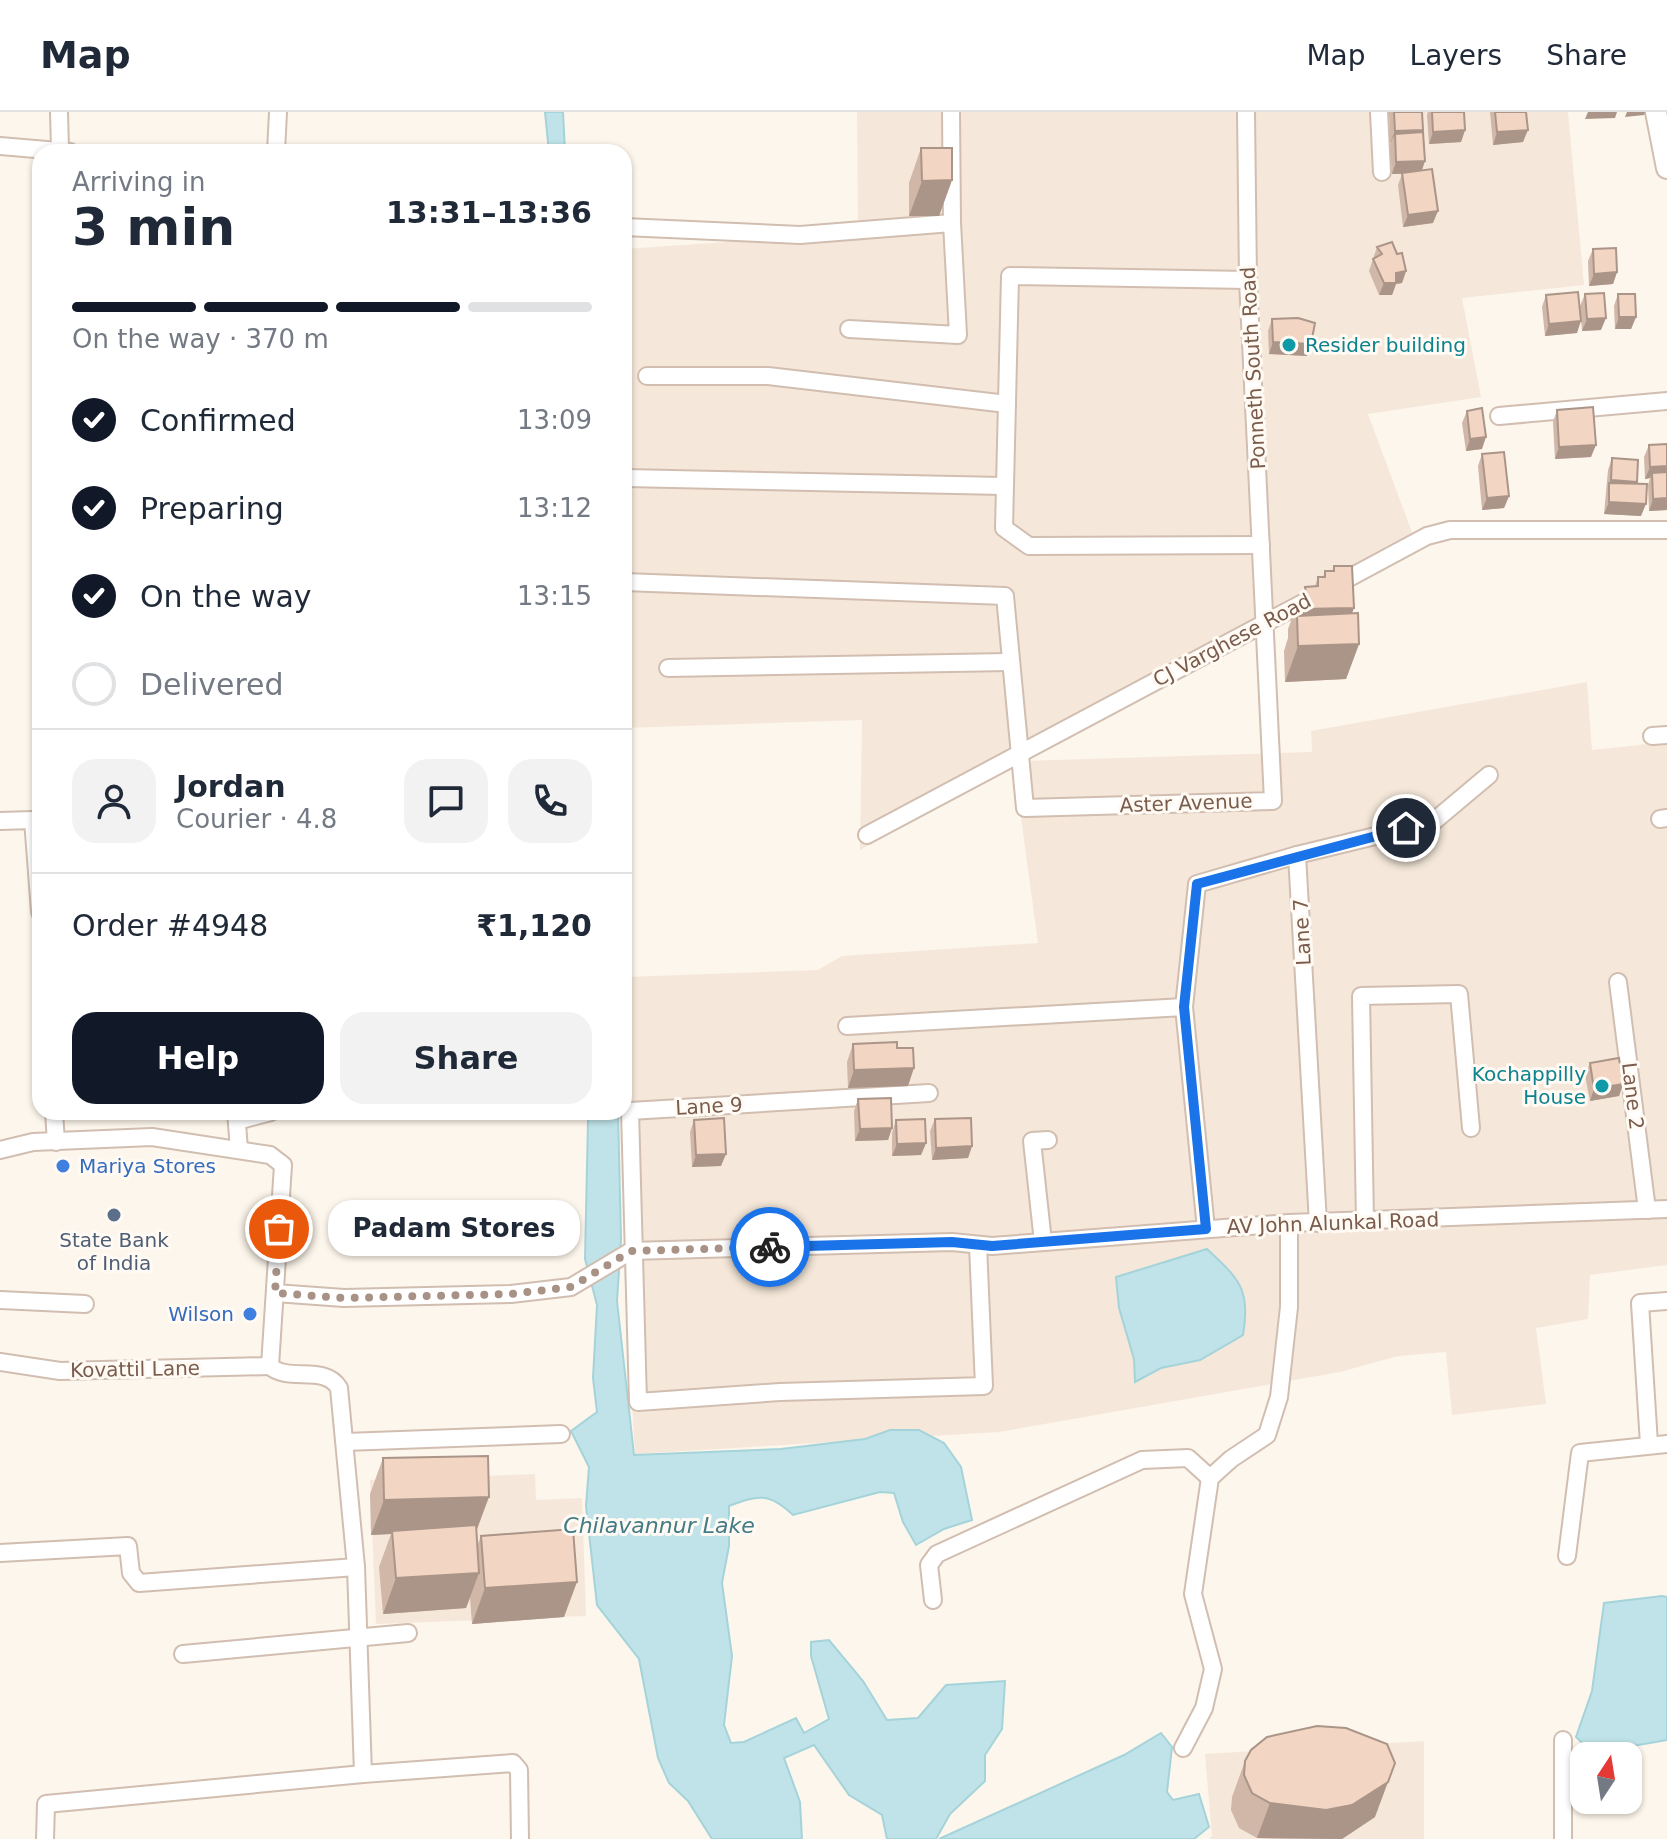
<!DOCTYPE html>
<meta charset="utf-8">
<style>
:root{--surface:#fff;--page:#f2f2f3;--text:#1f2937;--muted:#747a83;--line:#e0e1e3;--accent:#111827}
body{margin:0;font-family:"DejaVu Sans",sans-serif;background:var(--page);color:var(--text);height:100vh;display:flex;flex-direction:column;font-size:30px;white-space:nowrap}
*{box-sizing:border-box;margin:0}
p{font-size:26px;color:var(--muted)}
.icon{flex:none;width:44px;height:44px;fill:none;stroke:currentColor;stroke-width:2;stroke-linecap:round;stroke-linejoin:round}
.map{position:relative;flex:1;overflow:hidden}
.drawer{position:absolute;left:32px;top:32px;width:600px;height:976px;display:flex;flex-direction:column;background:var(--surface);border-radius:24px;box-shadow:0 2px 6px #0004}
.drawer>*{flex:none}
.needle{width:52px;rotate:12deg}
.fabs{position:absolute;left:1570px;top:1630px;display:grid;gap:16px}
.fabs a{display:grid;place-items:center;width:72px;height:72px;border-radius:16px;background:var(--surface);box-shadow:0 2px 6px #0004;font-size:40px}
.pin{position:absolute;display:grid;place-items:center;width:68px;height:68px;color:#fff;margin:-34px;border:4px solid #fff;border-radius:50%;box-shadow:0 2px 8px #0007}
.courier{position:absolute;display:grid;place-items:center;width:80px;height:80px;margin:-40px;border:6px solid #1a73e8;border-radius:50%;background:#fff;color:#222;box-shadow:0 2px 10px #0007}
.bubble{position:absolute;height:56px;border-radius:24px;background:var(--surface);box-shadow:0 2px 6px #0004;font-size:26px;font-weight:600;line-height:56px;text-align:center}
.head em{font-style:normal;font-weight:600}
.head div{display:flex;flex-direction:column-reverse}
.head{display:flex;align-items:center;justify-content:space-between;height:136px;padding:0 40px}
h1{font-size:52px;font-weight:600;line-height:60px}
.bar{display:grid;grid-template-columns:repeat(4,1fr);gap:12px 8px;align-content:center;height:96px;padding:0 40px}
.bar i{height:10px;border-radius:6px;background:var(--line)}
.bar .selected{background:var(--accent)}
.bar p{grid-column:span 4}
.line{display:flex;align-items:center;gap:20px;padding:0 40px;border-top:2px solid var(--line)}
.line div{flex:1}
.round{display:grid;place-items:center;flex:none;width:84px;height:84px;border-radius:24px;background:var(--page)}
ol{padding:0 40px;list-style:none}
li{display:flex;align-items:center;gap:24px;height:88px}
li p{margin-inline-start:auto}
li .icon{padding:8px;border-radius:50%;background:var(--accent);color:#fff;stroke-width:4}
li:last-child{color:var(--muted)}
li i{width:44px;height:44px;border:4px solid var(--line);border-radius:50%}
.button{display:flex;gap:16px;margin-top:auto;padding:16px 40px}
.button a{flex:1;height:92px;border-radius:24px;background:var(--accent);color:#fff;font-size:32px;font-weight:600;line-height:92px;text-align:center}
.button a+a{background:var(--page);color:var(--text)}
header{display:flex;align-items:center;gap:48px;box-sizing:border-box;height:112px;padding:0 40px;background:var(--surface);border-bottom:2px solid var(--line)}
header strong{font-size:38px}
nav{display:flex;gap:44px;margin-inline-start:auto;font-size:28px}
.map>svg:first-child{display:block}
</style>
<header>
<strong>Map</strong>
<nav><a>Map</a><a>Layers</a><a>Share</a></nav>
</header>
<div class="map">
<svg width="1667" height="1727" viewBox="0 0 1667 1727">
<rect width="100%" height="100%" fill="#fdf6ec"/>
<g fill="#f5e8da">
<path d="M857,0H1568L1584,173L1462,186L1481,285L1368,302L1413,423L1023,649L1312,640L1311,619L1587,570L1592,638L1667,630V1153L1590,1163L1588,1207L1536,1216L1546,1292L1452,1303L1446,1240L1398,1244L1340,1260L999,1320L635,1342L624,1157L625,865L818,858L842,844L1038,831L1014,654L860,738L862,608L624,616V137L858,121Z"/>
<path d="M535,1362L536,1388L582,1386L586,1504L376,1512L370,1368Z"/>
<path d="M1424,1629V1727H1209L1212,1724L1205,1642Z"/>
</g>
<g fill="#bfe3e8" stroke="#a5d3da" stroke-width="2">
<path d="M545,0H563L565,40H549Z"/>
<path d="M592,1000H618L621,1127L617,1189L634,1343L781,1337L865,1327L890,1318H919L944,1331L961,1355L972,1408L944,1417L916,1433L903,1410L894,1381L880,1380L793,1403C769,1380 758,1383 729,1394V1434L722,1471L732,1544L724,1613L731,1631L744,1630L796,1606L804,1621L829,1607L811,1544V1530L829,1528L863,1569L887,1608L918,1606L946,1573L1005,1569L1002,1617L985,1643V1669L950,1702L936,1727H887L882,1703L849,1683L814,1633L784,1646L800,1690L802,1727H712L688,1689L669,1671L658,1646L639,1547L597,1493L586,1394L589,1355L571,1319L597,1300L593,1266L597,1193L585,1147L588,1009Z"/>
<path d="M1207,1137C1239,1167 1251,1177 1243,1223L1200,1248L1161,1256L1135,1270L1134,1247L1119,1196L1116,1165Z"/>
<path d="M1662,1484L1667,1485V1628L1593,1641L1576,1625L1592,1579L1604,1491Z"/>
<path d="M1161,1621L1172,1635L1167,1680L1173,1688L1199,1682L1209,1715L1194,1727H939L1124,1643Z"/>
</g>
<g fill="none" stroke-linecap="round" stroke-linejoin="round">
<g stroke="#d1beb0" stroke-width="20">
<g id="minor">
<path d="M59,0L60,38"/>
<path d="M1379,0L1382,60"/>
<path d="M0,34L70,40"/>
<path d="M276,40L278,0"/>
<path d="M624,115L800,123L952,111L951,0"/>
<path d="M1248,168L1010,164L1004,416L1029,434L1261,433"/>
<path d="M849,217L958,223L952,111"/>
<path d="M647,264H768L1007,292"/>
<path d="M1499,304L1667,289"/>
<path d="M626,366L1003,374"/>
<path d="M624,470L1005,484L1025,696L1273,689L1248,168L1246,0"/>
<path d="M1334,474L1427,424L1450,418H1667"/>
<path d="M668,556L1009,550"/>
<path d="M1652,624L1667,623"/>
<path d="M1660,707L1667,706"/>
<path d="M0,709L33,708L40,800"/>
<path d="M867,723L1314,485"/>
<path d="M1618,870L1647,1098"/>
<path d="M1184,895L1197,772L1297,743"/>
<path d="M847,914L1184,895L1206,1117"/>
<path d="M929,981L630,999L638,1290L780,1280L984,1274L978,1133"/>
<path d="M54,1000L56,1030"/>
<path d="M236,1000L239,1037"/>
<path d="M237,1009L271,1000"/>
<path d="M0,1038L33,1030L152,1025L270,1043L283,1053L270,1254C288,1271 325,1252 339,1276L356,1455L139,1471L131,1461L128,1434L0,1441"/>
<path d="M1365,1110L1361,884L1459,882L1471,1016"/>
<path d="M1318,1111L1297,743L1433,710L1489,663"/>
<path d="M1043,1130L1032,1029L1048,1028"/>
<path d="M275,1181L344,1186L511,1182L571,1175L631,1139L952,1130L992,1134L1289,1111L1667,1097"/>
<path d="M0,1188L85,1192"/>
<path d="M0,1250L60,1259L270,1254"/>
<path d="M345,1330L561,1322"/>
<path d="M1649,1332L1640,1191L1667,1189"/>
<path d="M1567,1444L1580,1341L1667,1332"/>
<path d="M356,1455L363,1662L513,1651L519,1658L520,1727"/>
<path d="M933,1488L929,1453L937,1442L1142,1348L1188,1346L1210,1366"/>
<path d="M183,1542L408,1521"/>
<path d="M1183,1636L1204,1596L1213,1557L1193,1482L1210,1366L1231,1347L1267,1323L1279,1285L1289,1195V1111"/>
<path d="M45,1727L46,1692L363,1662"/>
<path d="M1563,1727V1628"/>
</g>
</g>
<g stroke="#d1beb0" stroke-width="24">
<path id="tertiary" d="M1656,0L1667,56"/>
</g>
<use href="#minor" stroke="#fff" stroke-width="16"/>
<use href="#tertiary" stroke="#fff" stroke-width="20"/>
</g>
<g fill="#d1b7a8">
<path d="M1389,0H1422V20L1425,49L1421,59L1433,111L1403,115L1398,73L1402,62H1392L1390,34L1391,31H1390Z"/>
<path d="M1428,0H1464L1465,18L1461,30L1429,32L1427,3Z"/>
<path d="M1490,0H1526L1523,30L1493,33Z"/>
<path d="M921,36L952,68L939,104H909V71Z"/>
<path d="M1377,135L1397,142L1406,159L1402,171L1396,172L1392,183H1379L1369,159Z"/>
<path d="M1593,137L1617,160L1613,172L1589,174L1588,149Z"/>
<path d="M1585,182L1601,218L1582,219L1580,194Z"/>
<path d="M1618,182L1636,205L1631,217H1615L1614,194Z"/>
<path d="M1546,183L1577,221L1545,224L1542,195Z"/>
<path d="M1272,207L1307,244L1269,242L1268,219Z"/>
<path d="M1557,298L1591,345L1555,347L1553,310Z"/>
<path d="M1467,299L1482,337L1466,339L1462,311Z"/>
<path d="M1649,333L1667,398L1649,399L1648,373L1650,366L1645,367L1644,345Z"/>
<path d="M1482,342L1509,384L1504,396L1482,398L1478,354Z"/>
<path d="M1612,346L1637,370L1641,404L1604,402L1608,358Z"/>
<path d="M1334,454L1352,501L1359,532L1346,567L1285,570L1284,539L1288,526V517L1301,482H1303L1305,475L1315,474L1318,465H1323L1325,459H1332Z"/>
<path d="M853,932L897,936L908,974L848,976L847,950Z"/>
<path d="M1590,951L1623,972L1619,984L1590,989L1585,963Z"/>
<path d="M858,987L892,1016L888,1028L855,1029L854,999Z"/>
<path d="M935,1007L972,1034L968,1046L932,1048L930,1019Z"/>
<path d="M694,1008L721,1054L692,1055L690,1020Z"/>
<path d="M896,1008L926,1031L921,1043L892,1044V1021Z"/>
<path d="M383,1346L476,1420L477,1434L481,1424L564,1505L472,1512L470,1486L466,1496L383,1502L379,1455L391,1422L371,1423L370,1382Z"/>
<path d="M1245,1649L1375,1705L1342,1727L1257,1726L1239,1716L1231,1698L1232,1685Z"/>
</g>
<g fill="#aa9588">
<path d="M1588,0H1617L1615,6L1585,7Z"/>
<path d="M1627,0H1645L1644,3L1625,5Z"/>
<path d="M1423,18L1419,30L1395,22L1390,31L1395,19Z"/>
<path d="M1465,18L1461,30L1429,32L1433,20Z"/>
<path d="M1528,18L1523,30L1493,33L1497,20Z"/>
<path d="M1425,49L1421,61L1392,62L1396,50Z"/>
<path d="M952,68L939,104H909L922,69Z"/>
<path d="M1438,99L1433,111L1403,115L1408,103Z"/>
<path d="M1406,159L1402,171L1396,172L1392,183H1379L1384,171L1396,161Z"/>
<path d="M1617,160L1613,172L1589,174L1594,162Z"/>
<path d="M1619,205H1636L1631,217H1615Z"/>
<path d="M1606,206L1601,218L1582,219L1587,207Z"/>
<path d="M1581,209L1577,221L1545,224L1549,212Z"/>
<path d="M1273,230L1311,232L1307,244L1269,242Z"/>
<path d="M1486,325L1482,337L1466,339L1470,327Z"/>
<path d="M1596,333L1591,345L1555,347L1559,335Z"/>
<path d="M1667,354V366L1652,361L1650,366L1645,367L1650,355Z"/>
<path d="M1611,368L1637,370L1632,382L1609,371Z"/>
<path d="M1509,384L1504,396L1482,398L1487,386Z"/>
<path d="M1667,386V398L1649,399L1653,387Z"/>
<path d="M1609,390L1646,392L1641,404L1604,402Z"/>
<path d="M1354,496L1341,531L1297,509L1301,497Z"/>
<path d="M1359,532L1346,567L1285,570L1298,534Z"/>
<path d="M914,956L908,974L848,976L854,958Z"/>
<path d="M1623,972L1619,984L1590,989L1594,977Z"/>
<path d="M892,1016L888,1028L855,1029L860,1017Z"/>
<path d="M926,1031L921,1043L892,1044L897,1032Z"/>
<path d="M972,1034L968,1046L932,1048L936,1036Z"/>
<path d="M726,1042L721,1054L692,1055L696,1043Z"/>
<path d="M489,1385L476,1420L392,1419L391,1422L371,1423L384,1388Z"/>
<path d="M479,1461L466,1496L383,1502L396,1466Z"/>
<path d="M577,1470L564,1505L472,1512L485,1476Z"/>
<path d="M1388,1670L1375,1705L1342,1727L1257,1726L1270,1691Z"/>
</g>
<g fill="#f3d5c3" stroke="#aa9588" stroke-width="2">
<path d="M1394,0H1422L1423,18L1395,19Z"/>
<path d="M1432,0H1464L1465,18L1433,20Z"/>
<path d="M1495,0H1526L1528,18L1497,20Z"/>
<path d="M1423,20L1425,49L1396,50L1395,22Z"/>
<path d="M921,36H952V68L922,69Z"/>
<path d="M1432,57L1438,99L1408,103L1402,61Z"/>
<path d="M1392,130L1397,142L1402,141L1406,159L1396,161V171H1384L1373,147L1382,142L1377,135Z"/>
<path d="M1616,136L1617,160L1594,162L1593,137Z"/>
<path d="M1578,180L1581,209L1549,212L1546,183Z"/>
<path d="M1604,181L1606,206L1587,207L1585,182Z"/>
<path d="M1618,182H1635L1636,205H1619Z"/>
<path d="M1298,206L1315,211L1311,232L1273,230L1272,207Z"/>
<path d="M1593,295L1596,333L1559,335L1557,298Z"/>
<path d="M1482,296L1486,325L1470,327L1467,299Z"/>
<path d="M1667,332V354L1650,355L1649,333Z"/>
<path d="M1504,340L1509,384L1487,386L1482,342Z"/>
<path d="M1612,346L1638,348L1637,370L1611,368Z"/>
<path d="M1667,360V386L1653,387L1652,361Z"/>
<path d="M1609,371L1647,372L1646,392L1609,390Z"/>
<path d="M1334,454H1352L1354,496L1301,497V482H1306L1305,475L1318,474V465H1325V459H1334Z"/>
<path d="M1358,501L1359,532L1298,534L1297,504Z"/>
<path d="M897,930V936H913L914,956L854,958L853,932Z"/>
<path d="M1619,946L1623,972L1594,977L1590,951Z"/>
<path d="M891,986L892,1016L860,1017L858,987Z"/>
<path d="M724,1006L726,1042L696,1043L694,1008Z"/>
<path d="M971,1006L972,1034L936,1036L935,1007Z"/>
<path d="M925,1007L926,1031L897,1032L896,1008Z"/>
<path d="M488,1344L489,1385L384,1388L383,1346Z"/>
<path d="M476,1413L479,1461L396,1466L392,1419Z"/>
<path d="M573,1417L577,1470L485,1476L481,1424Z"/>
<path d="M1317,1614L1346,1616L1387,1632L1395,1651L1388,1670L1352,1693L1326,1698L1270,1691L1252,1681L1244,1663L1245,1649L1251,1638L1267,1625Z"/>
</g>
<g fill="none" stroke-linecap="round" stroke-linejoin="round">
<path stroke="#a89285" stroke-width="8" stroke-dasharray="0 14.4" d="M279,1117L275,1181L344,1186L511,1182L571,1175L631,1139L770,1135"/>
<path stroke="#1a73e8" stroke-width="10" d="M770,1135L952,1130L992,1134L1206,1117L1184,895L1197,772L1406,716"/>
</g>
<g fill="#0f9aa8" stroke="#fffaf3" stroke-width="3">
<circle cx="1289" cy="233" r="8"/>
<circle cx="1602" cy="974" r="8"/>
</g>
<g fill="#3f7fe0" stroke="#fffaf3" stroke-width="3">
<circle cx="63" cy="1054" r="8"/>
<circle cx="250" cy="1202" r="8"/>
</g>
<circle fill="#5c6f8a" stroke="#fffaf3" stroke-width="3" cx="114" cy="1103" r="8"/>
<g text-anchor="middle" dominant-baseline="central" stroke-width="6" stroke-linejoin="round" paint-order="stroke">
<g font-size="20" fill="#0d838f" stroke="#fffaf3" text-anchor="start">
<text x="1305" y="233">Resider building</text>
<text x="1586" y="962" text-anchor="end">Kochappilly<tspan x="1586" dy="23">House</tspan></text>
</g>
<g font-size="20" fill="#7a5c4d" stroke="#fffaf3">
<text transform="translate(1253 256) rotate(-93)">Ponneth South Road</text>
<text transform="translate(1232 528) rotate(-28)">CJ Varghese Road</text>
<text transform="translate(1186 691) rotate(-2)">Aster Avenue</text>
<text transform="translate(1302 820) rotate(-93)">Lane 7</text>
<text transform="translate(1633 984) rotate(83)">Lane 2</text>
<text transform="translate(709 994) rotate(-3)">Lane 9</text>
<text transform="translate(1333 1111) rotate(-2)">AV John Alunkal Road</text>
<text transform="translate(135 1257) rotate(-1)">Kovattil Lane</text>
</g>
<g font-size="20" fill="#366cbe" stroke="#fffaf3" text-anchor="start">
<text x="79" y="1054">Mariya Stores</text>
<text x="234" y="1202" text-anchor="end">Wilson</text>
</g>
<g font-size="20" fill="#4e5e75" stroke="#fffaf3">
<text x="114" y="1128">State Bank<tspan x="114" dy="23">of India</tspan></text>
</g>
<g font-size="22" font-style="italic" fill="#437c86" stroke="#fffaf3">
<text x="659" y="1413">Chilavannur Lake</text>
</g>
</g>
</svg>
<div class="fabs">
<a><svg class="needle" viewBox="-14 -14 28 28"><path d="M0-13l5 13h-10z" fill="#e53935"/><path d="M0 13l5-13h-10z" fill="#747a83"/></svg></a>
</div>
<div class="pin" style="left:279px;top:1117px;background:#ea580c"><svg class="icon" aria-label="bag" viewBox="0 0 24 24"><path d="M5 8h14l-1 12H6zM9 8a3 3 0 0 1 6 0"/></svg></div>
<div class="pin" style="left:1406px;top:716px;background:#1f2937"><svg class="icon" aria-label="home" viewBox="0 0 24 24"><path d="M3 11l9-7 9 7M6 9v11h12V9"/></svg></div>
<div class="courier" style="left:770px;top:1135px"><svg class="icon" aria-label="bike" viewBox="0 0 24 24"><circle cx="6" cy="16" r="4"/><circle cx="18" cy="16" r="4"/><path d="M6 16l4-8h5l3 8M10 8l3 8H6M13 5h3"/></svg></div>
<div class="bubble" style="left:328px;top:1088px;width:252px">Padam Stores</div>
<section class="drawer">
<div class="head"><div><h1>3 min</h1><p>Arriving in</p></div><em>13:31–13:36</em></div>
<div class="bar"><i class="selected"></i><i class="selected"></i><i class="selected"></i><i></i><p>On the way · 370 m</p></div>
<ol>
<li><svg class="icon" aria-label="check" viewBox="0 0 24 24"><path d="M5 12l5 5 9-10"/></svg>Confirmed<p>13:09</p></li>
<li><svg class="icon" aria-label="check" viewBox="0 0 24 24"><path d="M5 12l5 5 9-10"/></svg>Preparing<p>13:12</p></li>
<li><svg class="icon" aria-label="check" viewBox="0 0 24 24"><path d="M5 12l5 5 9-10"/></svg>On the way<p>13:15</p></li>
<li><i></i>Delivered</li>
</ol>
<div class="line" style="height:144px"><a class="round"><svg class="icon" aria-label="person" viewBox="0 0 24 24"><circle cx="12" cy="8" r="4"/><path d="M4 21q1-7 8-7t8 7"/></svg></a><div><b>Jordan</b><p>Courier · 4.8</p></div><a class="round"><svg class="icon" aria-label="chat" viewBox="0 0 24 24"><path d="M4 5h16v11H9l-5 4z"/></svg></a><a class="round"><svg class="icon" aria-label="phone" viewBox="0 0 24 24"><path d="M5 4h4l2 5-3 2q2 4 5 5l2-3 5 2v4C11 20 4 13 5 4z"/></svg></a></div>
<div class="line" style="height:104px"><div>Order #4948</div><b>₹1,120</b></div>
<div class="button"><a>Help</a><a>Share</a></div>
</section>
</div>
